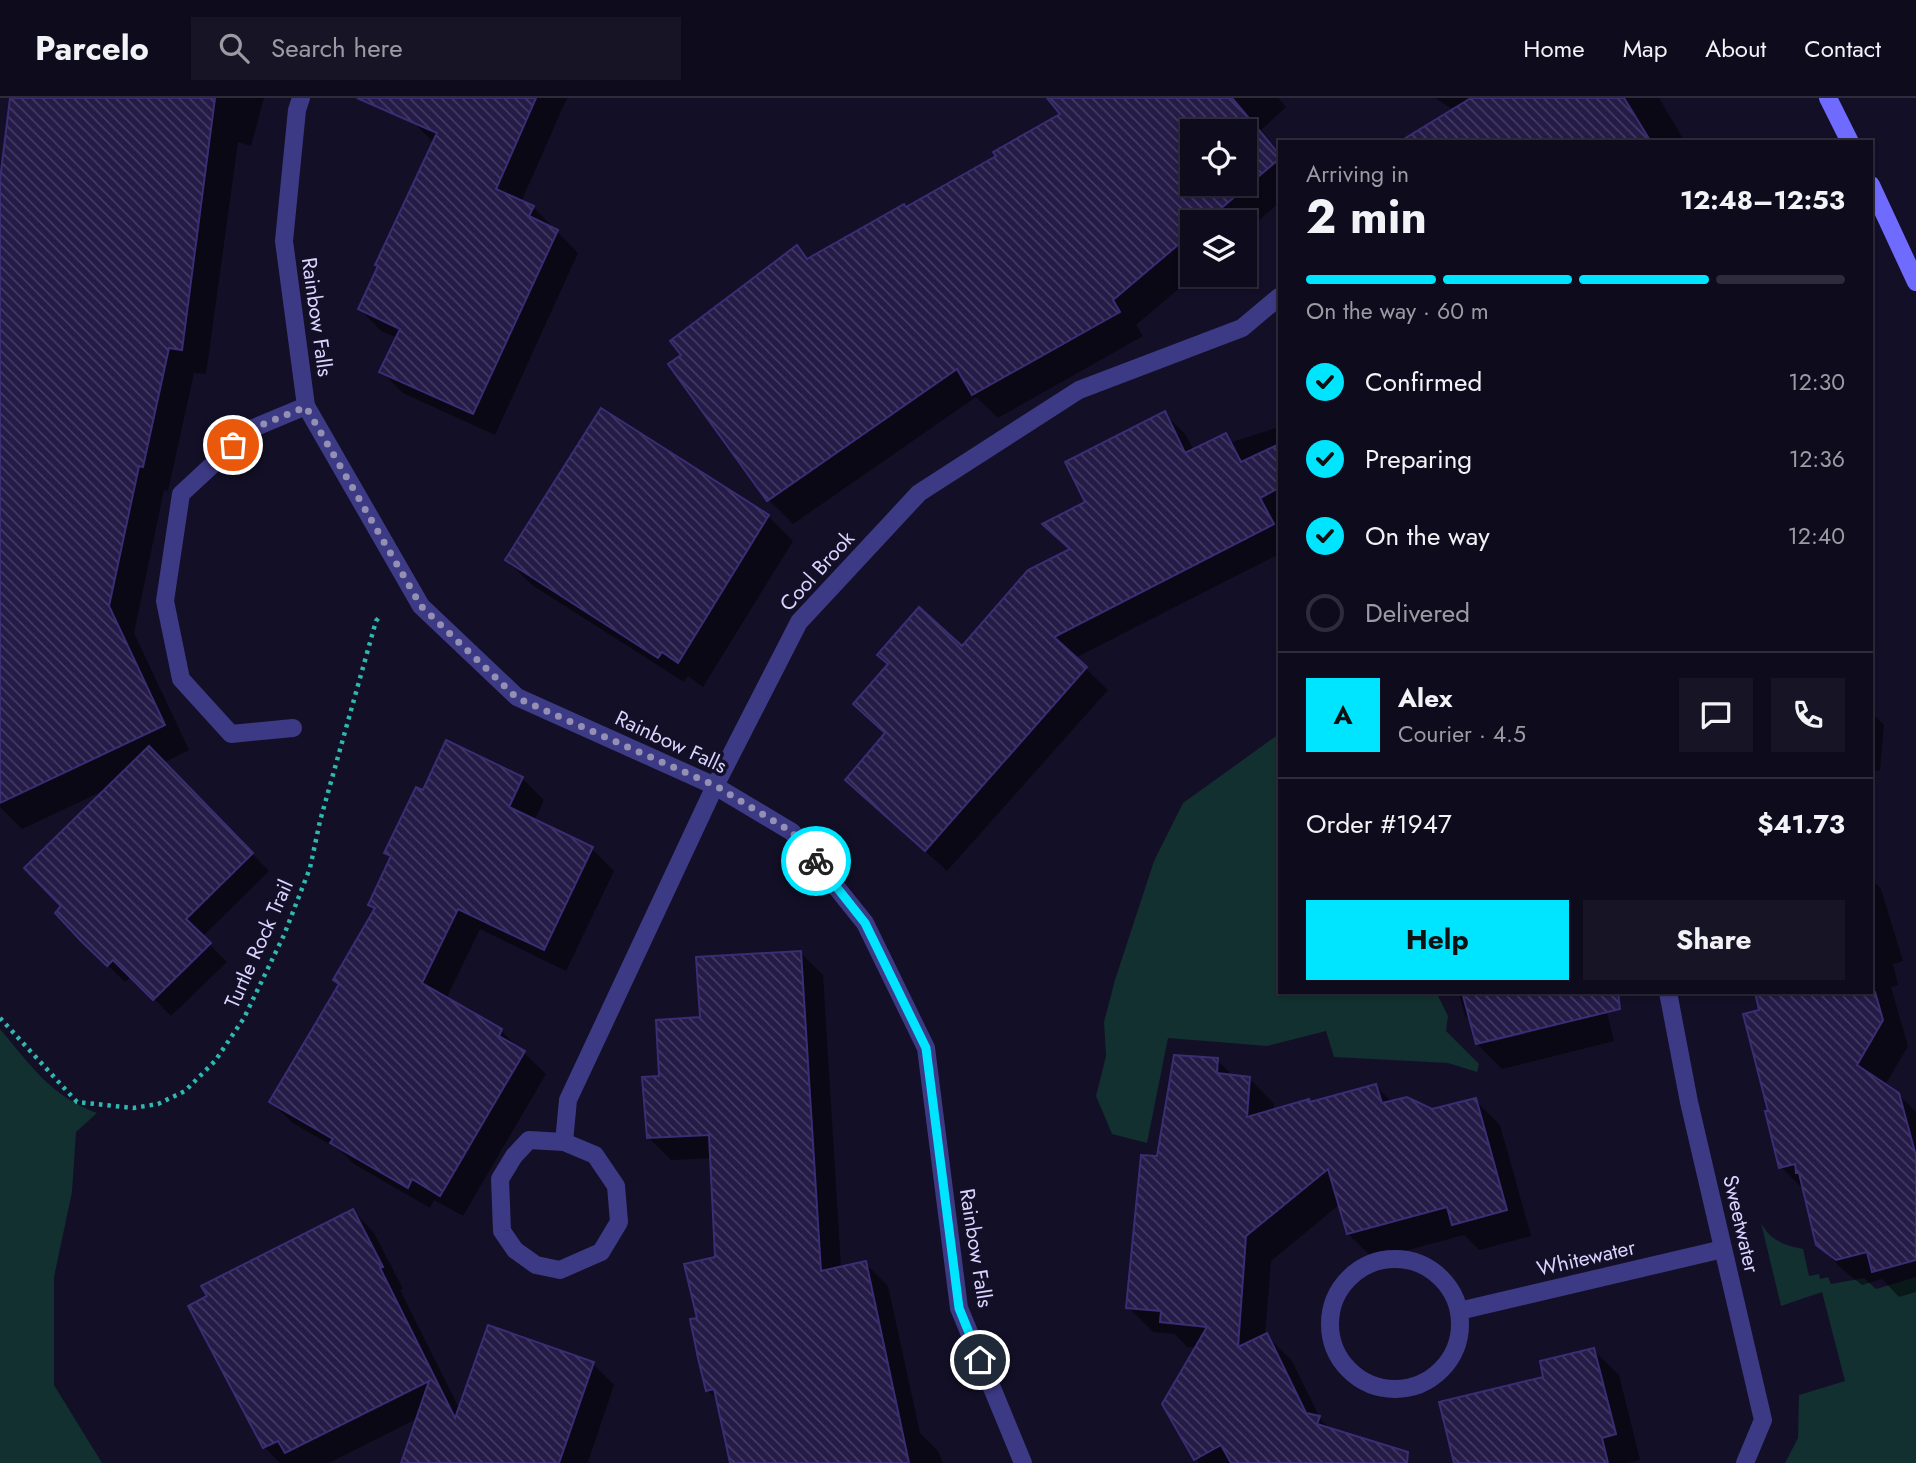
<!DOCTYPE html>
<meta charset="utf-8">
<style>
:root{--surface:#0e0b1c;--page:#171425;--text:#f1f3f6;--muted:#9b9ba3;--line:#2e2b3b;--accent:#00e5ff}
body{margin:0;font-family:Jost,sans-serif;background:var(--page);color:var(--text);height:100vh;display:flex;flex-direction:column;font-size:26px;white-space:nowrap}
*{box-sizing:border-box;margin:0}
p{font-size:23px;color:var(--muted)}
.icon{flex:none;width:38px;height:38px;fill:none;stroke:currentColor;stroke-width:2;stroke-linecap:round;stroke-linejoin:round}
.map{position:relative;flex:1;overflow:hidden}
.sheet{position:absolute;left:1278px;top:42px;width:595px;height:854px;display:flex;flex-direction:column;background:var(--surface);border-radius:0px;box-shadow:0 2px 5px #0004,0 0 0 2px var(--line)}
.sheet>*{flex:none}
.fabs{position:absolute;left:1180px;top:21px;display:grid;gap:14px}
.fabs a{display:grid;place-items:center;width:77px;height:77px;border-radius:0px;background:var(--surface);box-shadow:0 2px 5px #0004,0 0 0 2px var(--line);font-size:35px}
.pin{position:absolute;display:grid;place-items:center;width:60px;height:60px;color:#fff;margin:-30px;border:4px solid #fff;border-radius:50%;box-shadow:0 2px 7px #0007}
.courier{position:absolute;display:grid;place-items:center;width:70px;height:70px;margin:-35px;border:5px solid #00e5ff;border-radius:50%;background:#fff;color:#222;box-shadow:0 2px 9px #0007}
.overview em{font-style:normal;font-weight:700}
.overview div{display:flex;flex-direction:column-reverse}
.overview{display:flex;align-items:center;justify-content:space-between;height:119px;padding:0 28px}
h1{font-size:46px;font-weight:700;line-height:52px}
.bar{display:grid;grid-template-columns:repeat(4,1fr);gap:10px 7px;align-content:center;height:84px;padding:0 28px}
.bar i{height:9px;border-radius:5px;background:var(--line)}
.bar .current{background:var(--accent)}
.bar p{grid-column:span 4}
.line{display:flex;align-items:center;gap:18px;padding:0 28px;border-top:2px solid var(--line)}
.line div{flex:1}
.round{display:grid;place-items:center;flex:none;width:74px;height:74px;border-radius:0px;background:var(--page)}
ol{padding:0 28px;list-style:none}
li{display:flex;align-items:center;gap:21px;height:77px}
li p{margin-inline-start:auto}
li .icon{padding:7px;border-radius:50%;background:var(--accent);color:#111;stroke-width:4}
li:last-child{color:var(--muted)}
li i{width:38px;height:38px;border:4px solid var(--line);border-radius:50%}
.cta{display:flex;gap:14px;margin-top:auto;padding:14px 28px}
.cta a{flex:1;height:80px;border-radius:0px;background:var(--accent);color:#111;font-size:28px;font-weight:700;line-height:80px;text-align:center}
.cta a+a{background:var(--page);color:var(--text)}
header{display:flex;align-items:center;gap:42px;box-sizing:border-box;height:98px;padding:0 35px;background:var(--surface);border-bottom:2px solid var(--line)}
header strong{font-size:33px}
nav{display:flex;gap:38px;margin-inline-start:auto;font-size:24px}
.search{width:490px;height:63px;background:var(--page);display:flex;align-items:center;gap:18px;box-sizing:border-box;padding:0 24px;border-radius:0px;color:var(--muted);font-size:26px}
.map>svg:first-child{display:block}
</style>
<header>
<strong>Parcelo</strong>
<div class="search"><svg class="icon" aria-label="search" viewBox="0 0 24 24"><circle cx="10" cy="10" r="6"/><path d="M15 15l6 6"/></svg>Search here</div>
<nav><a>Home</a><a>Map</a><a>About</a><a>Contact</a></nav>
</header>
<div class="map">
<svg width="1916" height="1365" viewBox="0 0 1916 1365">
<defs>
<pattern id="building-back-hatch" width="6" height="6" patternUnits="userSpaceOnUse" patternTransform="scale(1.75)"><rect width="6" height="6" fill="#241b47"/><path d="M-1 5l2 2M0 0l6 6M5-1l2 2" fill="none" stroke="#433b63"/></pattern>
</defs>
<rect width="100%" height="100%" fill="#130f26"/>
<g fill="#12302f">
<path d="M1279,636V894H1436L1448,918L1446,933L1479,966L1477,974L1448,965L1334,959L1326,933L1267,948L1168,940L1147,1045L1112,1036L1096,998L1106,958L1104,924L1115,882L1154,763L1183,705Z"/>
<path d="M0,931C31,968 51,998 97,1015L76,1034L72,1094L54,1179V1287L102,1365H0Z"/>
<path d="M1761,1125C1771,1143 1784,1147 1803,1151L1809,1178L1819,1176L1820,1181L1828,1179L1831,1186L1864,1180L1876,1191L1916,1179V1365H1785L1798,1340L1799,1297L1845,1283L1822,1194L1781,1208Z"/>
</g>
<g fill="#0007" fill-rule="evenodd">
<path d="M56,0H264L251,48L238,44L206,276L194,275L168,393L164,392L134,535L189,652L163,665L269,773L202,839L227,864L171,918L132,878L125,884L81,841L63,808L107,691L22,731L0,709V95Z"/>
<path d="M422,0H567L521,104L533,109L578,155L495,337L403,295L381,273L398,240L381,233L360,211L434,45L412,23Z"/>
<path d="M1050,0H1278L1286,9L1261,32L1279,54V105L1244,135V124H1192V177H1195L1136,227L1143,238L998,320L976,299L793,426L769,402L671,266L797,150L809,162L999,58L1063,16ZM1192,33H1244V86H1192Z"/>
<path d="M1435,0H1659L1685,44H1451L1454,12Z"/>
<path d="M1164,315L1186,337L1194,353L1225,337L1232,344L1279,329V456L1075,560L1108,592L947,773L847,682L886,636L855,606L963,551L1071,452L1087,404Z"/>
<path d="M768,418L793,443L703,589L688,578L684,584L532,487L507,462Z"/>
<path d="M1871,614L1884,627L1880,673L1871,672Z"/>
<path d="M522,680L544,702L534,723L592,751L614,773L566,873L480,831L446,901L501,933L546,976L463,1118L434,1102L430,1110L354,1066L341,1053L293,1025L271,1004L341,886L376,812L371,807L393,760L387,754L424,694Z"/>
<path d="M1871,781L1881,791L1903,863L1893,866L1898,887L1891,889L1908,948L1885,987L1898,996L1916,1014V1194L1899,1199L1882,1181L1862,1187L1843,1172L1818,1146L1803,1091L1781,1069L1871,894Z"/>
<path d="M800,854L823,877L841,1170L865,1165L888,1188L920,1335L938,1353L943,1365H732L718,1302L707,1292L699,1221L717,1160L712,1060L671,1062L648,1039L661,979L702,920Z"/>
<path d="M1459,894H1602L1614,943L1502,971L1477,946L1472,924L1465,918ZM1598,914L1599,917L1492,944V941Z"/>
<path d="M1217,962L1234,979L1249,980L1274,1006V1013L1376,988L1392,1004L1431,1013L1475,1002L1500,1027L1531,1138L1479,1152L1464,1137L1374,1161L1348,1136L1340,1106L1271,1163L1265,1236L1292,1263L1321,1322L1331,1332L1387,1365H1199L1164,1306L1197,1250L1187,1249L1175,1236L1153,1234L1128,1209L1159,1060Z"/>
<path d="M353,1113L374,1135L403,1191L400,1192L460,1312L593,1266L614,1287L588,1364L591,1365H403L418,1320L329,1365H280L264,1349Z"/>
<path d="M1593,1252L1619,1277L1640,1362L1627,1365H1456L1545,1280Z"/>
</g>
<g fill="url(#building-back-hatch)" stroke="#3b2d73" stroke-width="2" fill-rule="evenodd">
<path d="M10,0H215L182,252L169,250L143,369L139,368L109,508L165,627L0,705V82Z"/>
<path d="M357,0H536L496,91L534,108L529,118L558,132L473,316L379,274L400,231L358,211L378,168L375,167L437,35Z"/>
<path d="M1047,0H1232L1279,56V61L1205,124H1192V135L1113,202L1120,214L972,297L957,271L767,403L668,266L681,257L670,243L797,147L807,161L904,106L906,109L996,58L993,54L1060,16ZM1192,33H1244V86H1192Z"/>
<path d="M1471,0H1624L1651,44H1399Z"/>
<path d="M601,310L769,417L678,565L662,554L658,560L505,462Z"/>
<path d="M1165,313L1185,355L1226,335L1241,364L1279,346V390L1260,400L1274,426L1054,539L1087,569L925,753L845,682L885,635L853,606L888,566L877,557L919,509L962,548L1028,472L1070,451L1042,426L1085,404L1065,364Z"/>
<path d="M446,642L523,679L509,709L593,749L544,852L458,811L422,885L502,931L499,938L525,953L440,1098L412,1081L408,1090L330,1045L333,1041L269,1004L339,886L333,882L375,810L368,807L391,758L384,755L416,689L423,692Z"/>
<path d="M149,648L253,755L186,821L211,845L153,902L113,862L107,868L80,842L55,815L61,808L24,770Z"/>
<path d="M801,853L821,1173L866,1163L909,1365H730L714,1291L706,1293L698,1260L690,1221L697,1220L684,1166L715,1159L709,1037L647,1040L642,979L659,978L656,922L700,919L696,859Z"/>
<path d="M1462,894H1618L1620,911L1476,946Z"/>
<path d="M1755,894H1875L1883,922L1857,967L1899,995L1916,1058V1162L1872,1174L1867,1154L1836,1162L1816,1147L1799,1075H1796L1795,1066L1779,1070L1765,1013H1768L1743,916L1759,912Z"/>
<path d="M1174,957L1218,960L1217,975L1250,979L1247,1019L1309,1001L1310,1004L1376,986L1382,1005L1407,999L1432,1011L1476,1000L1507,1112L1452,1127L1447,1109L1347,1136L1328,1071L1246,1138L1238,1249L1267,1235L1306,1315L1320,1318L1317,1326L1408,1354L1407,1365H1231L1221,1347L1194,1362L1162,1306L1207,1229L1160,1224L1161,1213L1126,1210L1141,1057L1157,1058Z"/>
<path d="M353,1111L383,1169L380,1170L455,1320L488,1227L594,1264L559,1365H401L429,1283L285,1355L278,1343L263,1350L188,1208L207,1198L201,1188Z"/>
<path d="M1594,1250L1616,1336L1602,1340L1608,1365H1454L1439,1304L1543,1279L1540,1263Z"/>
</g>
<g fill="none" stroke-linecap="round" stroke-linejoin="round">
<path stroke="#2fb8b0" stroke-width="4.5" stroke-dasharray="3.5 5" stroke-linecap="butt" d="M0,920L77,1004L133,1010L158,1006L185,993L215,963L244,920L284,837L310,770L320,723L376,523L381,517"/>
<g stroke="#3d3a85" stroke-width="18">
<path d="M301,0L297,12L284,143L306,308L421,508L517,599L715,688L792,734L865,825L926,950L959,1210L1023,1365"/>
<path d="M293,630L231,636L181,581L165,503L181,396L251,331L306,308"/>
<path d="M1668,894L1689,1004L1763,1322L1745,1365"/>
<path d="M529,1042L564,1044L595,1057L616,1088L619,1124L601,1154L560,1172L536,1167L515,1152L502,1133L500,1081L514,1058Z"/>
<path d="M564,1044L568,1002L715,688L799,524L919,395L1079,292L1242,230L1279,199"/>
<circle cx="1395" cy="1226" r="65"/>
<path d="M1459,1213L1723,1151"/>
</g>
<g stroke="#6f6bff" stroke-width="18">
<path d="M1828,0L1850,44"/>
<path d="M1871,87L1916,184"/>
</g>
</g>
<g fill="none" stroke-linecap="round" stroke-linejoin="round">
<path stroke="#948fb3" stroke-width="7" stroke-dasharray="0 12.6" d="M233,347L251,331L306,309L421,508L517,600L716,688L792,734L816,763"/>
<path stroke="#00e5ff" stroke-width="9" d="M816,763L865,825L926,950L959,1210L980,1262"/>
</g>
<g text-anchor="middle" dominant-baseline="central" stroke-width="7" stroke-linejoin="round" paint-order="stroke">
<g font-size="21" fill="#d9d4ff" stroke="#130f26">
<text transform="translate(317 219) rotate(82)">Rainbow Falls</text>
<text transform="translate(817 473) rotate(-48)">Cool Brook</text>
<text transform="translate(671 644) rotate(25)">Rainbow Falls</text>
<text transform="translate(259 846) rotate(-66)">Turtle Rock Trail</text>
<text transform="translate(1741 1126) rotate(77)">Sweetwater</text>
<text transform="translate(976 1150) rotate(81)">Rainbow Falls</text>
<text transform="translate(1586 1160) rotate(-13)">Whitewater</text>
</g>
</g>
</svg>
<div class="fabs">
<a><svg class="icon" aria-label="locate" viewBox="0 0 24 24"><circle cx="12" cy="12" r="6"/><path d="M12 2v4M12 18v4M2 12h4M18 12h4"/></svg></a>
<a><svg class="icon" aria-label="layers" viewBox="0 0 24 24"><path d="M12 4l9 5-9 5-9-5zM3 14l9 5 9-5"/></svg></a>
</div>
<div class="pin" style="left:233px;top:347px;background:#ea580c"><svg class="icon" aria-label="bag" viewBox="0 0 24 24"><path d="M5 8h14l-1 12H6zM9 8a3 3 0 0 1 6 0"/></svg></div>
<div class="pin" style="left:980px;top:1262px;background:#1f2937"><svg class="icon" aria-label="home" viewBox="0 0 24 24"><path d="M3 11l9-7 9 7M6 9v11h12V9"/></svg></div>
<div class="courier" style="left:816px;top:763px"><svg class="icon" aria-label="bike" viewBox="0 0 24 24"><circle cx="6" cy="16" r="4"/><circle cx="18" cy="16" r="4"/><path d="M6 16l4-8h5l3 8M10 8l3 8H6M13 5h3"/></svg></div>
<section class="sheet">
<div class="overview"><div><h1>2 min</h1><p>Arriving in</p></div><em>12:48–12:53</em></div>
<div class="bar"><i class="current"></i><i class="current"></i><i class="current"></i><i></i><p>On the way · 60 m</p></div>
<ol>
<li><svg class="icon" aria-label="check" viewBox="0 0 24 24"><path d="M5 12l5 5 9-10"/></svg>Confirmed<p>12:30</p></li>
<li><svg class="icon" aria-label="check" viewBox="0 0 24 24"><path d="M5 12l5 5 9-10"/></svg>Preparing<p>12:36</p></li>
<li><svg class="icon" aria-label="check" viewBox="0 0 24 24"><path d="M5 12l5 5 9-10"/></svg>On the way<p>12:40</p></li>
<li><i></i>Delivered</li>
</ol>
<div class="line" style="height:126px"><b class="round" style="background:var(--accent);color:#111">A</b><div><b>Alex</b><p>Courier · 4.5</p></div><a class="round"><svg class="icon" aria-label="chat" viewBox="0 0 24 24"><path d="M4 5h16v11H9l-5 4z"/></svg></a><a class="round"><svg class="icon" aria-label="phone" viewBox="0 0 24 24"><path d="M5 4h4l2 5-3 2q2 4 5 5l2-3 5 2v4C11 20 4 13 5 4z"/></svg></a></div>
<div class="line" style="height:91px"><div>Order #1947</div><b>$41.73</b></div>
<div class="cta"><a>Help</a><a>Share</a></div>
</section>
</div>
